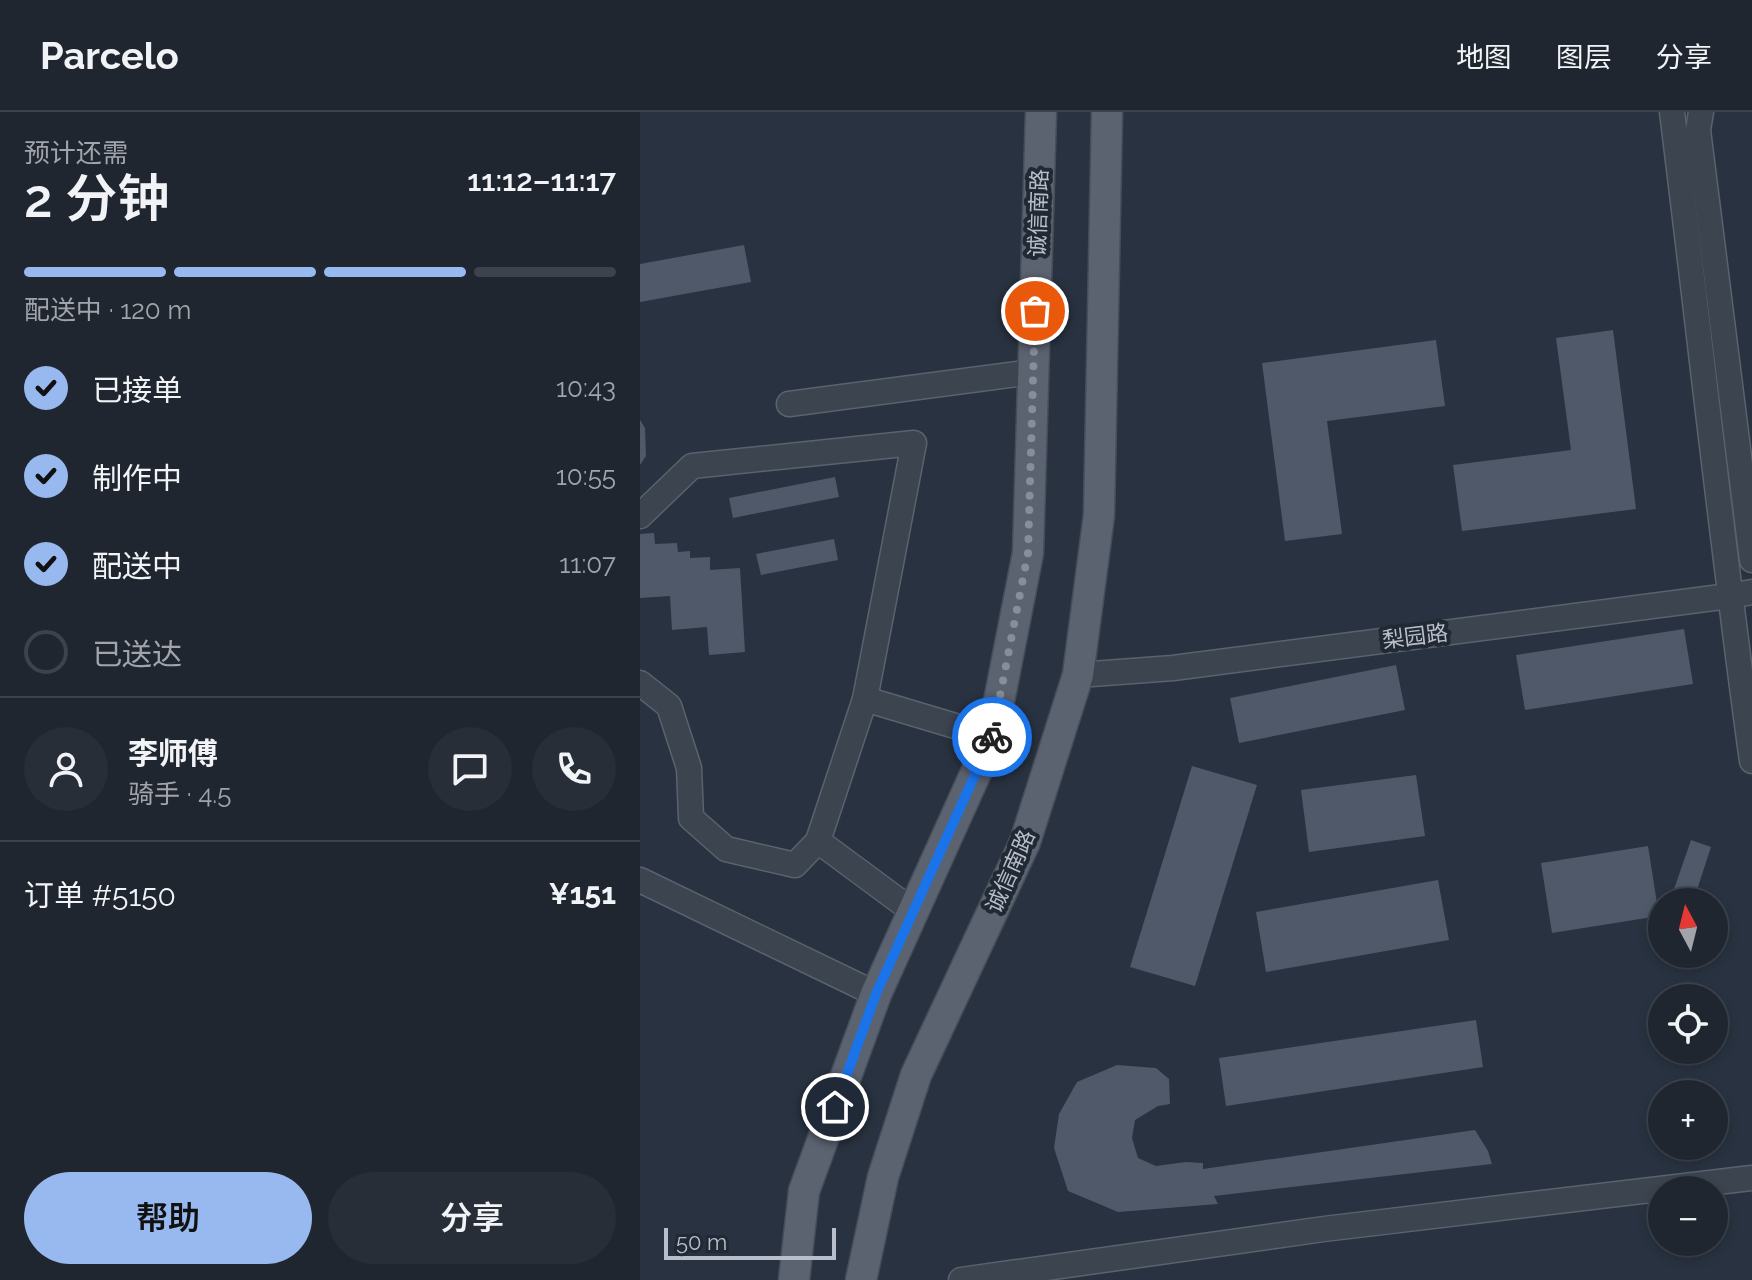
<!DOCTYPE html>
<html lang="zh">
<meta charset="utf-8">
<style>
:root{--surface:#1f2630;--page:#272e38;--text:#f1f3f6;--muted:#a1a5ab;--line:#3c434c;--accent:#98b8f0}
body{margin:0;font-family:Raleway,"Noto Sans SC",sans-serif;background:var(--page);color:var(--text);height:100vh;display:flex;flex-direction:column;font-size:30px;white-space:nowrap}
*{box-sizing:border-box;margin:0}
p{font-size:26px;color:var(--muted)}
.icon{flex:none;width:44px;height:44px;fill:none;stroke:currentColor;stroke-width:2;stroke-linecap:round;stroke-linejoin:round}
.map{position:relative;flex:1;overflow:hidden}
.panel{display:flex;flex-direction:column;background:var(--surface);width:640px}
.panel>*{flex:none}
.needle{width:52px;rotate:353deg}
.controls{position:absolute;left:1008px;top:776px;display:grid;gap:16px}
.controls a{display:grid;place-items:center;width:80px;height:80px;border-radius:50%;background:var(--surface);box-shadow:0 4px 12px #0003,0 0 0 2px var(--line);font-size:40px}
.scale{position:absolute;left:24px;bottom:20px;width:172px;box-sizing:border-box;padding-left:8px;border:4px solid #b9bfca;border-top:0;font-size:22px;line-height:28px;white-space:nowrap;color:#b9bfca;-webkit-text-stroke:6px #212935;paint-order:stroke}
.pin{position:absolute;display:grid;place-items:center;width:68px;height:68px;color:#fff;margin:-34px;border:4px solid #fff;border-radius:50%;box-shadow:0 2px 8px #0007}
.courier{position:absolute;display:grid;place-items:center;width:80px;height:80px;margin:-40px;border:6px solid #1a73e8;border-radius:50%;background:#fff;color:#222;box-shadow:0 2px 10px #0007}
.head em{font-style:normal;font-weight:600}
.head div{display:flex;flex-direction:column-reverse}
.head{display:flex;align-items:center;justify-content:space-between;height:136px;padding:0 24px}
h1{font-size:52px;font-weight:600;line-height:60px}
.bar{display:grid;grid-template-columns:repeat(4,1fr);gap:12px 8px;align-content:center;height:96px;padding:0 24px}
.bar i{height:10px;border-radius:6px;background:var(--line)}
.bar .selected{background:var(--accent)}
.bar p{grid-column:span 4}
.line{display:flex;align-items:center;gap:20px;padding:0 24px;border-top:2px solid var(--line)}
.line div{flex:1}
.round{display:grid;place-items:center;flex:none;width:84px;height:84px;border-radius:42px;background:var(--page)}
ol{padding:0 24px;list-style:none}
li{display:flex;align-items:center;gap:24px;height:88px}
li p{margin-inline-start:auto}
li .icon{padding:8px;border-radius:50%;background:var(--accent);color:#111;stroke-width:4}
li:last-child{color:var(--muted)}
li i{width:44px;height:44px;border:4px solid var(--line);border-radius:50%}
.cta{display:flex;gap:16px;margin-top:auto;padding:16px 24px}
.cta a{flex:1;height:92px;border-radius:48px;background:var(--accent);color:#111;font-size:32px;font-weight:600;line-height:92px;text-align:center}
.cta a+a{background:var(--page);color:var(--text)}
header{display:flex;align-items:center;gap:48px;box-sizing:border-box;height:112px;padding:0 40px;background:var(--surface);border-bottom:2px solid var(--line)}
header strong{font-size:38px}
nav{display:flex;gap:44px;margin-inline-start:auto;font-size:28px}
main{display:flex;flex:1;min-height:0}
.map>svg:first-child{display:block}
</style>
<header>
<strong>Parcelo</strong>
<nav><a>地图</a><a>图层</a><a>分享</a></nav>
</header>
<main>
<section class="panel">
<div class="head"><div><h1>2 分钟</h1><p>预计还需</p></div><em>11:12–11:17</em></div>
<div class="bar"><i class="selected"></i><i class="selected"></i><i class="selected"></i><i></i><p>配送中 · 120 m</p></div>
<ol>
<li><svg class="icon" aria-label="check" viewBox="0 0 24 24"><path d="M5 12l5 5 9-10"/></svg>已接单<p>10:43</p></li>
<li><svg class="icon" aria-label="check" viewBox="0 0 24 24"><path d="M5 12l5 5 9-10"/></svg>制作中<p>10:55</p></li>
<li><svg class="icon" aria-label="check" viewBox="0 0 24 24"><path d="M5 12l5 5 9-10"/></svg>配送中<p>11:07</p></li>
<li><i></i>已送达</li>
</ol>
<div class="line" style="height:144px"><a class="round"><svg class="icon" aria-label="person" viewBox="0 0 24 24"><circle cx="12" cy="8" r="4"/><path d="M4 21q1-7 8-7t8 7"/></svg></a><div><b>李师傅</b><p>骑手 · 4.5</p></div><a class="round"><svg class="icon" aria-label="chat" viewBox="0 0 24 24"><path d="M4 5h16v11H9l-5 4z"/></svg></a><a class="round"><svg class="icon" aria-label="phone" viewBox="0 0 24 24"><path d="M5 4h4l2 5-3 2q2 4 5 5l2-3 5 2v4C11 20 4 13 5 4z"/></svg></a></div>
<div class="line" style="height:104px"><div>订单 #5150</div><b>¥151</b></div>
<div class="cta"><a>帮助</a><a>分享</a></div>
</section>
<div class="map">
<svg width="1112" height="1168" viewBox="0 0 1112 1168">
<rect width="100%" height="100%" fill="#293240"/>
<g fill="#4f5969">
<path d="M104,133L111,170L0,190V152Z"/>
<path d="M973,218L996,397L822,419L813,353L931,338L916,226Z"/>
<path d="M796,228L805,294L687,309L702,422L645,429L622,251Z"/>
<path d="M0,308L5,316L6,344L0,353Z"/>
<path d="M195,365L199,385L93,406L89,386Z"/>
<path d="M14,421L15,432L37,431L38,440L50,439V446L70,445V458L100,456L105,540L69,543L67,515L32,518L30,484L0,486V422Z"/>
<path d="M194,427L198,448L121,463L116,442Z"/>
<path d="M1044,517L1053,572L885,598L876,543Z"/>
<path d="M756,553L765,598L599,631L590,586Z"/>
<path d="M552,654L617,673L555,874L490,855Z"/>
<path d="M776,663L785,724L669,740L661,678Z"/>
<path d="M1051,728L1071,735L1053,790L1032,783Z"/>
<path d="M1008,734L1019,804L912,821L901,751Z"/>
<path d="M798,768L809,828L626,860L616,800Z"/>
<path d="M836,908L843,955L586,994L579,946Z"/>
<path d="M477,953L516,956L529,967L530,992L518,994L495,1008L492,1026L498,1046L516,1054L546,1050L563,1051V1057L835,1018L848,1039L852,1052L574,1084L578,1092L478,1100L428,1079L414,1036L419,1002L437,970Z"/>
</g>
<g fill="none" stroke-linecap="round" stroke-linejoin="round">
<g stroke="#5a626d" stroke-width="27">
<g id="minor">
<path d="M1032,0C1059,216 1082,433 1112,649"/>
<path d="M1061,0L1058,18L1112,448"/>
<path d="M149,292L393,260"/>
<path d="M0,404L52,354L274,331L225,587L352,625"/>
<path d="M438,563L533,556L1089,484L1112,480"/>
<path d="M0,571L29,594L49,656L51,706L86,737L155,753L178,729L274,800"/>
<path d="M178,729L225,587"/>
<path d="M0,768L236,882"/>
<path d="M321,1168L684,1117L1112,1066"/>
</g>
</g>
<g stroke="#464d59" stroke-width="33">
<g id="major">
<path d="M154,1168L164,1079L236,882L352,625L388,441L401,0"/>
<path d="M221,1168L243,1065L276,963L385,730L438,563L459,403L467,0"/>
</g>
</g>
<use href="#minor" stroke="#3c4450" stroke-width="24"/>
<use href="#major" stroke="#5b6370" stroke-width="30"/>
</g>
<g fill="none" stroke-linecap="round" stroke-linejoin="round">
<path stroke="#878e9a" stroke-width="8" stroke-dasharray="0 14.4" d="M352,625L388,441L395,199"/>
<path stroke="#1a73e8" stroke-width="10" d="M195,995L236,882L352,625"/>
</g>
<g text-anchor="middle" dominant-baseline="central" stroke-width="8" stroke-linejoin="round" paint-order="stroke">
<g font-size="22" fill="#b9bfca" stroke="#212935">
<text transform="translate(398 101) rotate(-88)">诚信南路</text>
<text transform="translate(775 524) rotate(-7)">梨园路</text>
<text transform="translate(370 759) rotate(-66)">诚信南路</text>
</g>
</g>
</svg>
<div class="controls">
<a><svg class="needle" viewBox="-14 -14 28 28"><path d="M0-13l5 13h-10z" fill="#e53935"/><path d="M0 13l5-13h-10z" fill="#a1a5ab"/></svg></a>
<a><svg class="icon" aria-label="locate" viewBox="0 0 24 24"><circle cx="12" cy="12" r="6"/><path d="M12 2v4M12 18v4M2 12h4M18 12h4"/></svg></a>
<a>+</a>
<a>−</a>
</div>
<div class="scale">50 m</div>
<div class="pin" style="left:395px;top:199px;background:#ea580c"><svg class="icon" aria-label="bag" viewBox="0 0 24 24"><path d="M5 8h14l-1 12H6zM9 8a3 3 0 0 1 6 0"/></svg></div>
<div class="pin" style="left:195px;top:995px;background:#1f2937"><svg class="icon" aria-label="home" viewBox="0 0 24 24"><path d="M3 11l9-7 9 7M6 9v11h12V9"/></svg></div>
<div class="courier" style="left:352px;top:625px"><svg class="icon" aria-label="bike" viewBox="0 0 24 24"><circle cx="6" cy="16" r="4"/><circle cx="18" cy="16" r="4"/><path d="M6 16l4-8h5l3 8M10 8l3 8H6M13 5h3"/></svg></div>
</div>
</main>
